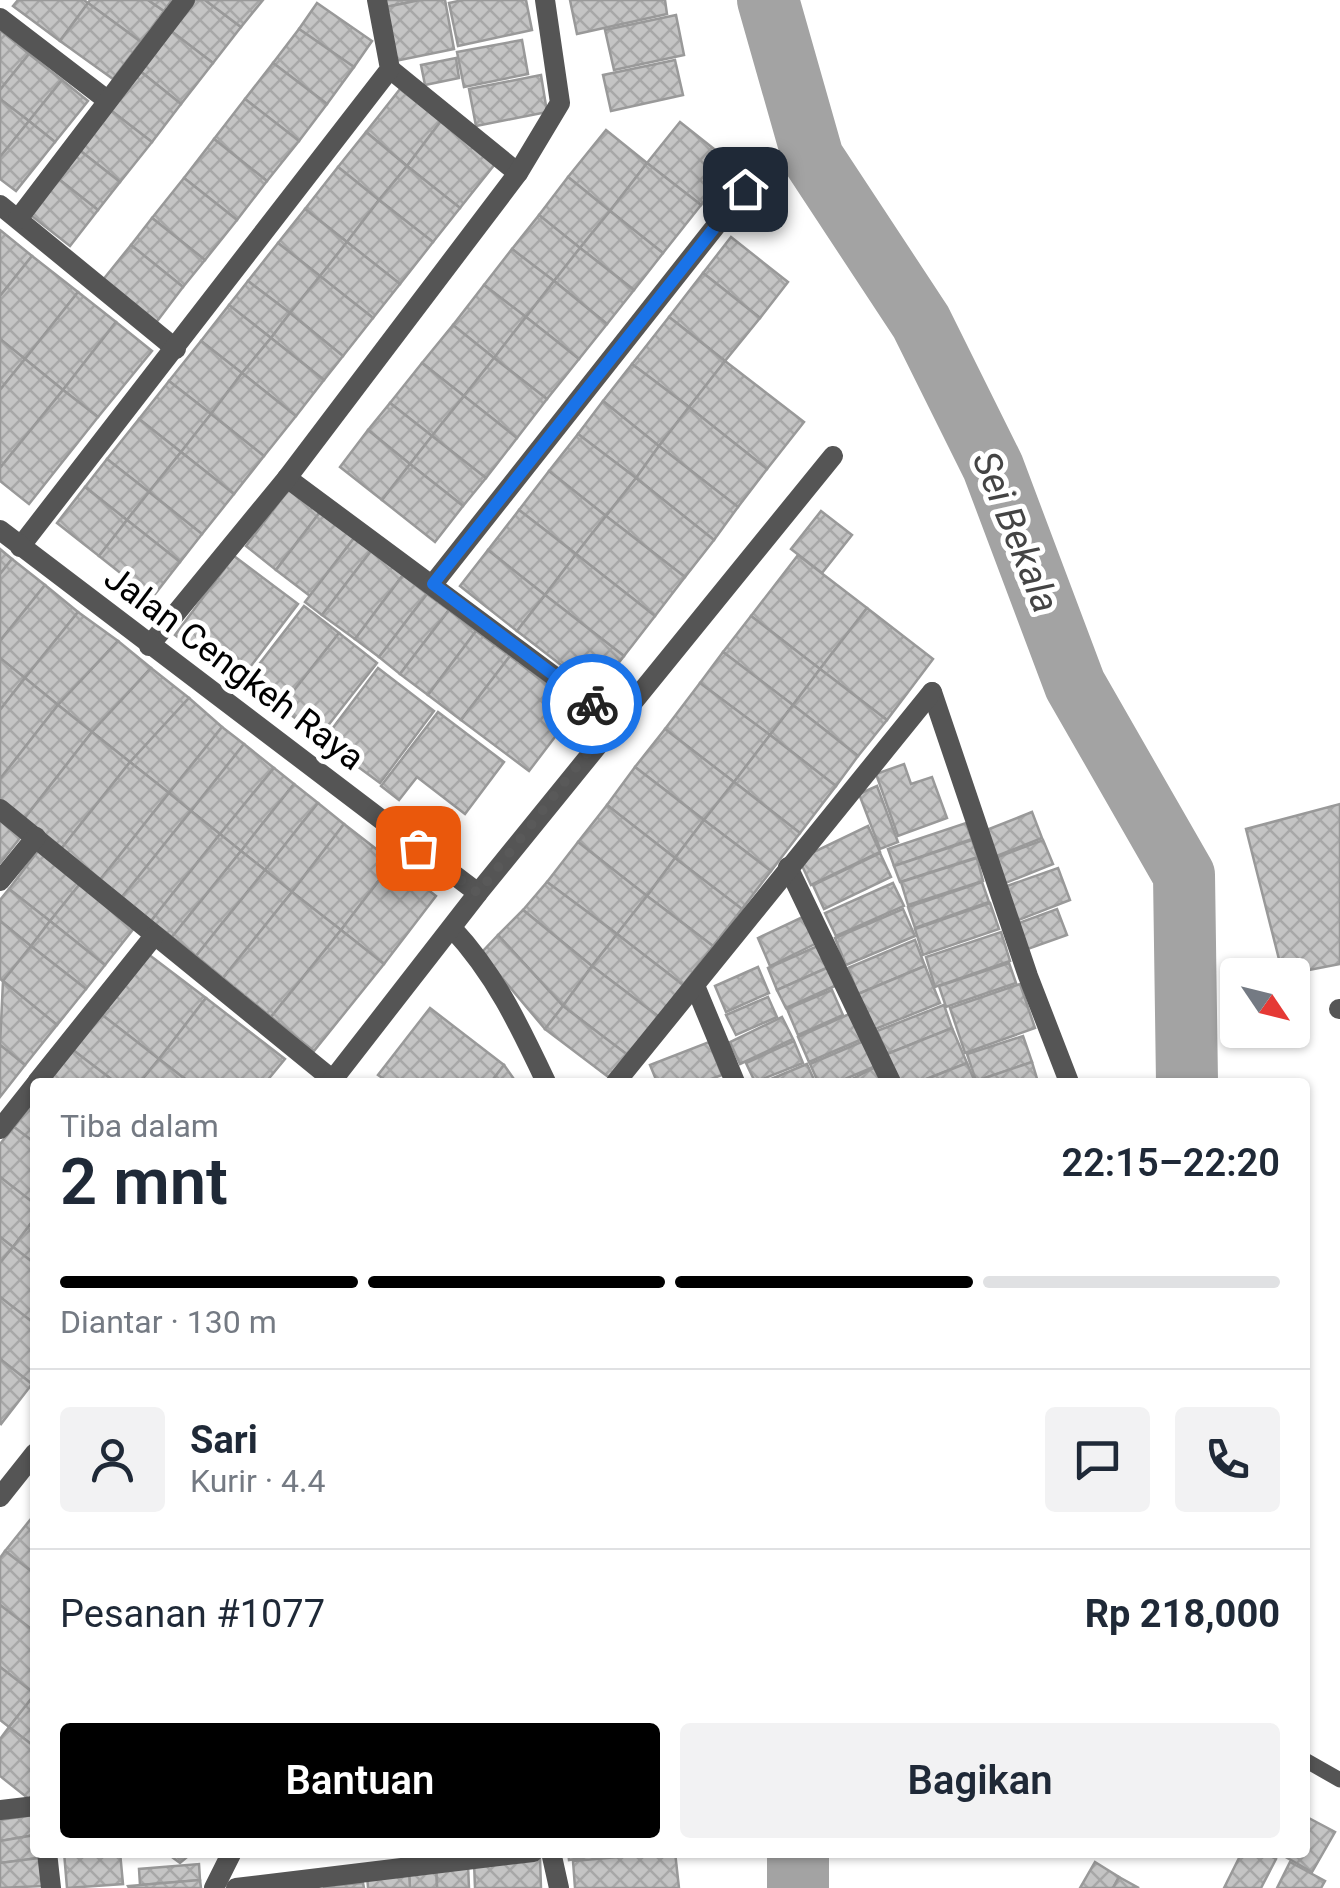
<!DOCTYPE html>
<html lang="id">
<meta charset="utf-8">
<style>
:root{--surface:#fff;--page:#f2f2f3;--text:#1f2937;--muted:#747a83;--line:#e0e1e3;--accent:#000}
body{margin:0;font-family:Roboto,sans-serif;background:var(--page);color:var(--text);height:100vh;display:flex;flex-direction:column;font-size:38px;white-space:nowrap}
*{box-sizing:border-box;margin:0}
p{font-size:32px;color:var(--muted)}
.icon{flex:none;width:55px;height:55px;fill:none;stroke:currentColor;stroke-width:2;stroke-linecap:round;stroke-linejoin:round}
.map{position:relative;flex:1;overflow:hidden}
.drawer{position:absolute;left:30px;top:1078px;width:1280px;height:780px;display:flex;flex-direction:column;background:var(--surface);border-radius:10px;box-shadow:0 2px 8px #0004}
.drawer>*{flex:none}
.needle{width:65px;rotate:125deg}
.fabs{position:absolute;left:1220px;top:958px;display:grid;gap:20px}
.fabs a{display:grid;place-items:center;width:90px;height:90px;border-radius:10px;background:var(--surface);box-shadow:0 2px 8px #0004;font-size:50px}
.pin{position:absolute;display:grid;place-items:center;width:85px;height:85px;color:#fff;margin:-42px;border-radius:20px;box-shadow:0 5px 15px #0006}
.courier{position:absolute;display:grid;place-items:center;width:100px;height:100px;margin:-50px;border:8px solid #1a73e8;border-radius:50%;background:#fff;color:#222;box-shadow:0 2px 12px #0007}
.summary em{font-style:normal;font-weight:600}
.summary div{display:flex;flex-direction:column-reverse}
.summary{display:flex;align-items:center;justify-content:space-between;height:170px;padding:0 30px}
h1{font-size:65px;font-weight:600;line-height:75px}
.bar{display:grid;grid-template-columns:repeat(4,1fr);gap:15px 10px;align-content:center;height:120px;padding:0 30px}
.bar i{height:12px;border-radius:8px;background:var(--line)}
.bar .on{background:var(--accent)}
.bar p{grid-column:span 4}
.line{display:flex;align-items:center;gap:25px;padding:0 30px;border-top:2px solid var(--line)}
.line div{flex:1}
.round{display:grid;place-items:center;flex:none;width:105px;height:105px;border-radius:10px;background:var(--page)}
.cta{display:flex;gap:20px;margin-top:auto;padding:20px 30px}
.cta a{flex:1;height:115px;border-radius:10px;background:var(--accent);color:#fff;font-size:40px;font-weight:600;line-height:115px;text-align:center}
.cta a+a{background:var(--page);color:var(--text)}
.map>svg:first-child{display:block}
</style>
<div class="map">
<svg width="1340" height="1888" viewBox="0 0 1340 1888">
<defs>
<pattern id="building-cross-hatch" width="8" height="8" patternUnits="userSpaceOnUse" patternTransform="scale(2.5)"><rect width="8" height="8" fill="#c4c4c4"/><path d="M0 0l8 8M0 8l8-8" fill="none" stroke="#a7a7a7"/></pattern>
</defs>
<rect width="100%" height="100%" fill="#fff"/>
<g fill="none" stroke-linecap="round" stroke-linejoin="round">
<g stroke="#a3a3a3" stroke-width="62">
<path d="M768,0L813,158L921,322L993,467L1075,685L1184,875L1187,1082"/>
<path d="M798,1852V1888"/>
</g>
</g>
<g fill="url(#building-cross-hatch)" stroke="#999" stroke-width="2.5">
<path d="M18,0H84L88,3L60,41L13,6Z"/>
<path d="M90,0H148L164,11L141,42L88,3Z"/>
<path d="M148,0H172L164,11Z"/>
<path d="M195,0H205L241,27L213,63L171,31Z"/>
<path d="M205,0H263L241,27Z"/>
<path d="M384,0H420L386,7Z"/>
<path d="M420,0H445L454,49L395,61L386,7Z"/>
<path d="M463,0H526L532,30L458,46L449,3Z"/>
<path d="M570,0H665L667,14L577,34Z"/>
<path d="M88,3L141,42L113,79L60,41Z"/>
<path d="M317,3L372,41L354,67L299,29Z"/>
<path d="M676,15L684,55L614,70L605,30Z"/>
<path d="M299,29L354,67L327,104L273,63Z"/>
<path d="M0,30L29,54L0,90Z"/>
<path d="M171,31L213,63L181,104L140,71Z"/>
<path d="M522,40L528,74L464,87L457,52Z"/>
<path d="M29,54L62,80L29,121L0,99V90Z"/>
<path d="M456,58L459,78L425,85L421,65Z"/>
<path d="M675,60L683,95L611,111L603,75Z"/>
<path d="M273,63L327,104L299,141L245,99Z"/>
<path d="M140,71L181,104L152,142L109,109Z"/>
<path d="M541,75L547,112L476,126L469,89Z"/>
<path d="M62,80L88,101L55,142L29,121Z"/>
<path d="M400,89L441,121L407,166L366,132Z"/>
<path d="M0,99L29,121L0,157Z"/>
<path d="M245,99L299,141L267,181L214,139Z"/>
<path d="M109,109L152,142L120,182L78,149Z"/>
<path d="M29,121L55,142L16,191L0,179V157Z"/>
<path d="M441,121L495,164L460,208L407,166Z"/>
<path d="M680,122L733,164L701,205L647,163Z"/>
<path d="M606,130L647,163L610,211L568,177Z"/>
<path d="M366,132L407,166L379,200L338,167Z"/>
<path d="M214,139L267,181L237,220L184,178Z"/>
<path d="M78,149L120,182L98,210L56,177Z"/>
<path d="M647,163L701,205L663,253L610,211Z"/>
<path d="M407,166L460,208L433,242L379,200Z"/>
<path d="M338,167L379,200L347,242L305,209Z"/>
<path d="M56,177L98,210L70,246L28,213Z"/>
<path d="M568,177L610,211L580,248L539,215Z"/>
<path d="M184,178L237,220L205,260L152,218Z"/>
<path d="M379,200L433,242L400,284L347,242Z"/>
<path d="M305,209L347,242L320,276L278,243Z"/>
<path d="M610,211L663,253L634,290L580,248Z"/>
<path d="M539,215L580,248L554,281L512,249Z"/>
<path d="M152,218L205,260L183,287L131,245Z"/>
<path d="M0,230L32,256L0,296Z"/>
<path d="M731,237L788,282L760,318L703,273Z"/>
<path d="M347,242L400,284L373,318L320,276Z"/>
<path d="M278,243L320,276L290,313L248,281Z"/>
<path d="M131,245L183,287L155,324L102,281Z"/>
<path d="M580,248L634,290L607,324L554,281Z"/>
<path d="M512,249L554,281L526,317L484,285Z"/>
<path d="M32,256L78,292L25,359L0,339V296Z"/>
<path d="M703,273L760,318L725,361L669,317Z"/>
<path d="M320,276L373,318L343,356L290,313Z"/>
<path d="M248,281L290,313L271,338L229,305Z"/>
<path d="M554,281L607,324L579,359L526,317Z"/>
<path d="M484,285L526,317L494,358L453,325Z"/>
<path d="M78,292L116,322L63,390L25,359Z"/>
<path d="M229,305L271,338L242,373L201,341Z"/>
<path d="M290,313L343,356L324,380L271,338Z"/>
<path d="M526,317L579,359L547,399L494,358Z"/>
<path d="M669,317L725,361L689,407L632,364Z"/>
<path d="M116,322L152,351L98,417L63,390Z"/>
<path d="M453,325L494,358L464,396L422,363Z"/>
<path d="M271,338L324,380L296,416L242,373Z"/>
<path d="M0,339L25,359L0,390Z"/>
<path d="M201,341L242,373L211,414L169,381Z"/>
<path d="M494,358L547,399L517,438L464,396Z"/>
<path d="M25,359L63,390L0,468V390Z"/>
<path d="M725,361L804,422L767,469L689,407Z"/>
<path d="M422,363L464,396L432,436L390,403Z"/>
<path d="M632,364L689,407L659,446L603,401Z"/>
<path d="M242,373L296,416L264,456L211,414Z"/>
<path d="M169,381L211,414L181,452L139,419Z"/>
<path d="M63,390L98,417L29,504L0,481V468Z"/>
<path d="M464,396L517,438L486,478L432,436Z"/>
<path d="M603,401L659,446L636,478L578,434Z"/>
<path d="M390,403L432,436L410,464L368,430Z"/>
<path d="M689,407L767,469L738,507L659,446Z"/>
<path d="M211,414L264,456L234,494L181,452Z"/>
<path d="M139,419L181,452L149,492L107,459Z"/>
<path d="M368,430L410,464L382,500L340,467Z"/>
<path d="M578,434L636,478L606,516L549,471Z"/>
<path d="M432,436L486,478L463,506L410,464Z"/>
<path d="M659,446L738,507L714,540L636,478Z"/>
<path d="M181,452L234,494L202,534L149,492Z"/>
<path d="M107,459L149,492L127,520L85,487Z"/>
<path d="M410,464L463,506L435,542L382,500Z"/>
<path d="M549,471L606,516L576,554L519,510Z"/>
<path d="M636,478L714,540L685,577L606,516Z"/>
<path d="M85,487L127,520L99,556L57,523Z"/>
<path d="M289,489L320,512L276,570L246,546Z"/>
<path d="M149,492L202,534L180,562L127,520Z"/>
<path d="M519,510L576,554L545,595L488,550Z"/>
<path d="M821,511L852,535L822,573L791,549Z"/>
<path d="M320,512L354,538L310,596L276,570Z"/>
<path d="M606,516L685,577L655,616L576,554Z"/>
<path d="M127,520L180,562L152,598L99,556Z"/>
<path d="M354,538L371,551L322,615L305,602Z"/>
<path d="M0,549L12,559L0,574Z"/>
<path d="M488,550L545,595L517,631L460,586Z"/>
<path d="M371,551L403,575L355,639L322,615Z"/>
<path d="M576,554L655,616L624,656L545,595Z"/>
<path d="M798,555L867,608L820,669L751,616Z"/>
<path d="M234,556L298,604L238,683L175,635Z"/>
<path d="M12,559L45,585L0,641V574Z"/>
<path d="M403,575L427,594L379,657L355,639Z"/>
<path d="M45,585L78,612L25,678L0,658V641Z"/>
<path d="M427,594L449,610L400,674L379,657Z"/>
<path d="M545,595L624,656L596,692L517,631Z"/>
<path d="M304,606L339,633L281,707L247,680Z"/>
<path d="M867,608L933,659L887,720L820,669Z"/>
<path d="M449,610L476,631L428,695L400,674Z"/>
<path d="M78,612L118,641L58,705L25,678Z"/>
<path d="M751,616L820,669L793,705L723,652Z"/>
<path d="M476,631L510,656L461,720L428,695Z"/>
<path d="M339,633L377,663L319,737L281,707Z"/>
<path d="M118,641L151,668L92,732L58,705Z"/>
<path d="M723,652L793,705L770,735L700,683Z"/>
<path d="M510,656L577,708L529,771L461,720Z"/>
<path d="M0,658L25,678L0,710Z"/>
<path d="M151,668L189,698L130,762L92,732Z"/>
<path d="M378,668L434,711L380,783L323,741Z"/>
<path d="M820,669L887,720L858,756L793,705Z"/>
<path d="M25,678L58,705L0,779V710Z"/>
<path d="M700,683L770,735L734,782L665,729Z"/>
<path d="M189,698L222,727L169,793L130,762Z"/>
<path d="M58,705L92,732L24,819L0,800V779Z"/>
<path d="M793,705L858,756L836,786L770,735Z"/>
<path d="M438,712L504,762L465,814L417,777L399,800L381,786Z"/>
<path d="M222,727L244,744L191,811L169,793Z"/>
<path d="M665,729L734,782L704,820L635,767Z"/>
<path d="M92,732L130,762L61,849L24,819Z"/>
<path d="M770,735L836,786L800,833L734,782Z"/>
<path d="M244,744L274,768L220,834L191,811Z"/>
<path d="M130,762L169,793L100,880L61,849Z"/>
<path d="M904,764L911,784L932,777L947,818L898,836L876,774Z"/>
<path d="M635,767L704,820L675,858L607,805Z"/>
<path d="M274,768L294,784L241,851L220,834Z"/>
<path d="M734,782L800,833L771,871L704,820Z"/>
<path d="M294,784L318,803L265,870L241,851Z"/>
<path d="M877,786L898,842L880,849L859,794Z"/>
<path d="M169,793L191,811L122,897L100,880Z"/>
<path d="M318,803L344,824L292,892L265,870Z"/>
<path d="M1340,804V964L1283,975L1246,829Z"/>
<path d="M607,805L675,858L647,896L578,842Z"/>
<path d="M191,811L220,834L151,921L122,897Z"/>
<path d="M1032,812L1042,838L994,857L984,831Z"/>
<path d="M0,814L24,833L0,863Z"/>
<path d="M704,820L771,871L742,909L675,858Z"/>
<path d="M966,823L972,839L894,866L888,849Z"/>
<path d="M344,824L393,862L341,930L292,892Z"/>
<path d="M868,826L880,852L811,885L799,859Z"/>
<path d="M220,834L241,851L172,937L151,921Z"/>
<path d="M972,840L978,857L900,882L894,866Z"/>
<path d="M1043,840L1053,864L1003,884L993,859Z"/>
<path d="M578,842L647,896L617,934L547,882Z"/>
<path d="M38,851L80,884L50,921L9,889Z"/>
<path d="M241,851L265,870L196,956L172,937Z"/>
<path d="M880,853L891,877L824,909L813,885Z"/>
<path d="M675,858L742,909L713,946L647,896Z"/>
<path d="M977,858L983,881L908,905L901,882Z"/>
<path d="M393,862L436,896L384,964L341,930Z"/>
<path d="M1058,868L1070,900L1016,921L1004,887Z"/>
<path d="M265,870L292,892L223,978L196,956Z"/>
<path d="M547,882L617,934L592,966L523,910Z"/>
<path d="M982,882L989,902L915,928L908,907Z"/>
<path d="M893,883L904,906L836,936L825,913Z"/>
<path d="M80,884L135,927L105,965L50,921Z"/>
<path d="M9,889L50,921L31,946L0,921V900Z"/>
<path d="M292,892L341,930L271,1017L223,978Z"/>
<path d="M647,896L713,946L683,985L617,934Z"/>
<path d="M990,903L999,929L923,955L915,929Z"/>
<path d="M903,909L915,936L846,965L835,938Z"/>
<path d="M1057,909L1067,935L1025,950L1016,924Z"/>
<path d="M523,910L592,966L563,1006L498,935Z"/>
<path d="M805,916L817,943L770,966L758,938Z"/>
<path d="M0,921L31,946L3,981L0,979Z"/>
<path d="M50,921L105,965L86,989L31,946Z"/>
<path d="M341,930L384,964L314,1051L271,1017Z"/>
<path d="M1001,932L1010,961L935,987L926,957Z"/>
<path d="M617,934L683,985L659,1017L592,966Z"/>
<path d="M498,935L563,1006L545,1029L481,953Z"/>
<path d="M915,940L925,966L858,994L848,968Z"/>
<path d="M820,945L829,967L777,990L768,968Z"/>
<path d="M31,946L86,989L57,1025L3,981Z"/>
<path d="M148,954L206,998L159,1059L101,1014Z"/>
<path d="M1009,963L1016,983L946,1007L939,986Z"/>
<path d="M592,966L659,1017L629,1056L563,1006Z"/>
<path d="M925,966L940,1003L873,1030L858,994Z"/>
<path d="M758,967L769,993L726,1012L715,986Z"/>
<path d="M829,967L837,985L786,1008L777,990Z"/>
<path d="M3,981L57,1025L25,1065L0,1045Z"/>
<path d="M1020,984L1035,1028L965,1053L950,1008Z"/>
<path d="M832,990L843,1015L798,1035L787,1009Z"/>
<path d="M768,997L777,1017L736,1035L726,1015Z"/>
<path d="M206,998L285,1059L266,1082H189L159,1059Z"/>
<path d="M944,1005L952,1028L887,1054L877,1031Z"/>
<path d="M563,1006L629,1056L611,1079L545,1029Z"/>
<path d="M430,1008L504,1065L491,1082H388L378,1075Z"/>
<path d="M856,1011L867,1037L809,1062L798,1037Z"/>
<path d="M101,1014L159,1059L140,1082H115L73,1050Z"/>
<path d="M782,1017L793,1039L740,1064L730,1042Z"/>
<path d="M952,1028L967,1063L919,1082H898L887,1054Z"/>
<path d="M1023,1036L1032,1062L976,1081L967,1054Z"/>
<path d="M866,1040L876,1066L838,1082H818L810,1064Z"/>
<path d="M794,1041L803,1063L755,1082L746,1063Z"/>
<path d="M709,1042L722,1075L703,1082H657L650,1065Z"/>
<path d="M0,1045L25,1065L0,1097Z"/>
<path d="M73,1050L115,1082H53L50,1080Z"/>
<path d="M159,1059L189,1082H140Z"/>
<path d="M1032,1062L1038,1082H977L976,1081Z"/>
<path d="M967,1063L975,1082H919Z"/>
<path d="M807,1064L815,1082H764Z"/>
<path d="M504,1065L516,1082H491Z"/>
<path d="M874,1068L881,1082H846Z"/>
<path d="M35,1099V1143L14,1127Z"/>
<path d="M14,1127L35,1143V1204L0,1177V1144Z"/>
<path d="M0,1177L35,1204V1218L13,1247L0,1237Z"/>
<path d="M35,1218V1264L13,1247Z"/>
<path d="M0,1237L13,1247L0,1263Z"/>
<path d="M13,1247L35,1264V1324L0,1297V1263Z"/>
<path d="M0,1297L35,1324L32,1384L0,1359Z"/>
<path d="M0,1359L32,1384L1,1424L0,1423Z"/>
<path d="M34,1515L35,1516V1574L5,1551Z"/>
<path d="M5,1551L35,1574V1632L0,1605V1558Z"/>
<path d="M0,1605L35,1632V1694L0,1667Z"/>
<path d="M0,1667L35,1694L9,1727L0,1720Z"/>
<path d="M35,1694V1747L9,1727Z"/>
<path d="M9,1727L35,1747V1791L29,1799L0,1776V1739Z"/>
<path d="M33,1815L35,1835L0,1841V1820Z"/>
<path d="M1305,1816L1335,1832L1312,1872L1277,1852H1305Z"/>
<path d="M35,1835L39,1858L0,1863V1841Z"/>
<path d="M64,1852H120L123,1884L67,1888Z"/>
<path d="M165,1852H193L180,1863Z"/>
<path d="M568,1852H621L569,1860Z"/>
<path d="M675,1852L679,1888H575L573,1861Z"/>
<path d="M1242,1852H1263L1276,1859L1261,1888H1224Z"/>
<path d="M39,1858L43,1886L0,1888V1863Z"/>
<path d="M540,1858L541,1888H475L474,1862Z"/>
<path d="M1095,1862L1119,1877L1113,1888H1080Z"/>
<path d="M1290,1862L1325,1881L1321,1888H1277Z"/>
<path d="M199,1864L200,1880L140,1885L139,1869Z"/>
<path d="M468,1865L469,1888H437L436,1868Z"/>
<path d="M436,1868L437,1888H410L409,1871Z"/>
<path d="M409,1871L410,1888H368L367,1873Z"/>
<path d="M1119,1877L1139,1888H1113Z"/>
<path d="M200,1880L201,1888H129L128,1886Z"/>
<path d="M363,1883L364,1888H324V1886Z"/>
</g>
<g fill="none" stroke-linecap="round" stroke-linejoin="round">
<path stroke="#555" stroke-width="15" d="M1305,1760L1340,1780"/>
<g stroke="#555" stroke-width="20">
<path d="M0,18L107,100"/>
<path d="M390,69L518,173"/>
<path d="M0,205L176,349"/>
<path d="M18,219L185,0"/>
<path d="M287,478L613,720"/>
<path d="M20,547L390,69L377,0"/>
<path d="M433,584L745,189"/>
<path d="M149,646L287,478L518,173L560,103L545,0"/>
<path d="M932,692L1028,976L1069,1082"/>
<path d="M0,809L333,1080"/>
<path d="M788,867L891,1082"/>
<path d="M0,881L36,837"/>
<path d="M478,893L833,456"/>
<path d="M452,928C495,974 519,1025 546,1082"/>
<path d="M696,988L735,1082"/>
<path d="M1339,1009H1340"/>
<path d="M37,1082L154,936"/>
<path d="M616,1082L932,692"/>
<path d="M0,1129L35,1085"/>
<path d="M0,1810L35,1806"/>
<path d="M47,1852L51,1888"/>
<path d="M551,1852L559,1888"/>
<path d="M214,1888L232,1852"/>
<path d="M236,1888L533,1852"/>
</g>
<g stroke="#555" stroke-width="20">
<path d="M0,530L478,893L331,1082"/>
<path d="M0,1497L35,1453"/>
</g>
</g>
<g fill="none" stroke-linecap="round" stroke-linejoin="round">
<path stroke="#595959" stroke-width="10" stroke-dasharray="0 18" d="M418,848L478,893L613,720L592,704"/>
<path stroke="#1a73e8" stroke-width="12" d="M592,704L433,584L745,189"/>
</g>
<g text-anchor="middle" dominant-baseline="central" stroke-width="10" stroke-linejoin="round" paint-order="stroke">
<g font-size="35" fill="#000" stroke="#fff">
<text transform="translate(234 668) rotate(37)">Jalan Cengkeh Raya</text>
</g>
<g font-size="38" font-style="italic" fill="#444" stroke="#fff">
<text transform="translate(1016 532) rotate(68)">Sei Bekala</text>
</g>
</g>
</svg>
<div class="fabs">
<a><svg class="needle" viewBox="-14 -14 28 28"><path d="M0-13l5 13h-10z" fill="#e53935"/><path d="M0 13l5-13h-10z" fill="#747a83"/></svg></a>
</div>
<div class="pin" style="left:418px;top:848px;background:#ea580c"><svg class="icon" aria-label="bag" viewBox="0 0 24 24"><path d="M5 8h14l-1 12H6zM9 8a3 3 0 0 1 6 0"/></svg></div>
<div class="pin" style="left:745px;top:189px;background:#1f2937"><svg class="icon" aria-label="home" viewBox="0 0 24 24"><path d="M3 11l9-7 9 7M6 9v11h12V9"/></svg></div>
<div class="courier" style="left:592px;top:704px"><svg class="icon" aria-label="bike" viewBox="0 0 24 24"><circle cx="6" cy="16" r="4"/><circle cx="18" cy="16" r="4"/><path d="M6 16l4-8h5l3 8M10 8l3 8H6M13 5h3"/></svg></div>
<section class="drawer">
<div class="summary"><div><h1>2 mnt</h1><p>Tiba dalam</p></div><em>22:15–22:20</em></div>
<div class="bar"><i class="on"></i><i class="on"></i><i class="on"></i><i></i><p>Diantar · 130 m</p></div>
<div class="line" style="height:180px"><a class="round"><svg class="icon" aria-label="person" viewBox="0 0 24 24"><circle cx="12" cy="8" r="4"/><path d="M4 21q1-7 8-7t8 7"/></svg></a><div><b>Sari</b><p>Kurir · 4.4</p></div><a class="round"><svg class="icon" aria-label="chat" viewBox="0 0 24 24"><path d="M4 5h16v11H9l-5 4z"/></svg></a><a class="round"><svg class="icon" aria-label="phone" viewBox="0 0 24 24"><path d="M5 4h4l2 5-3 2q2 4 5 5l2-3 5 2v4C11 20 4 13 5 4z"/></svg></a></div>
<div class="line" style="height:130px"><div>Pesanan #1077</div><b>Rp 218,000</b></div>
<div class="cta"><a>Bantuan</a><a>Bagikan</a></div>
</section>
</div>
